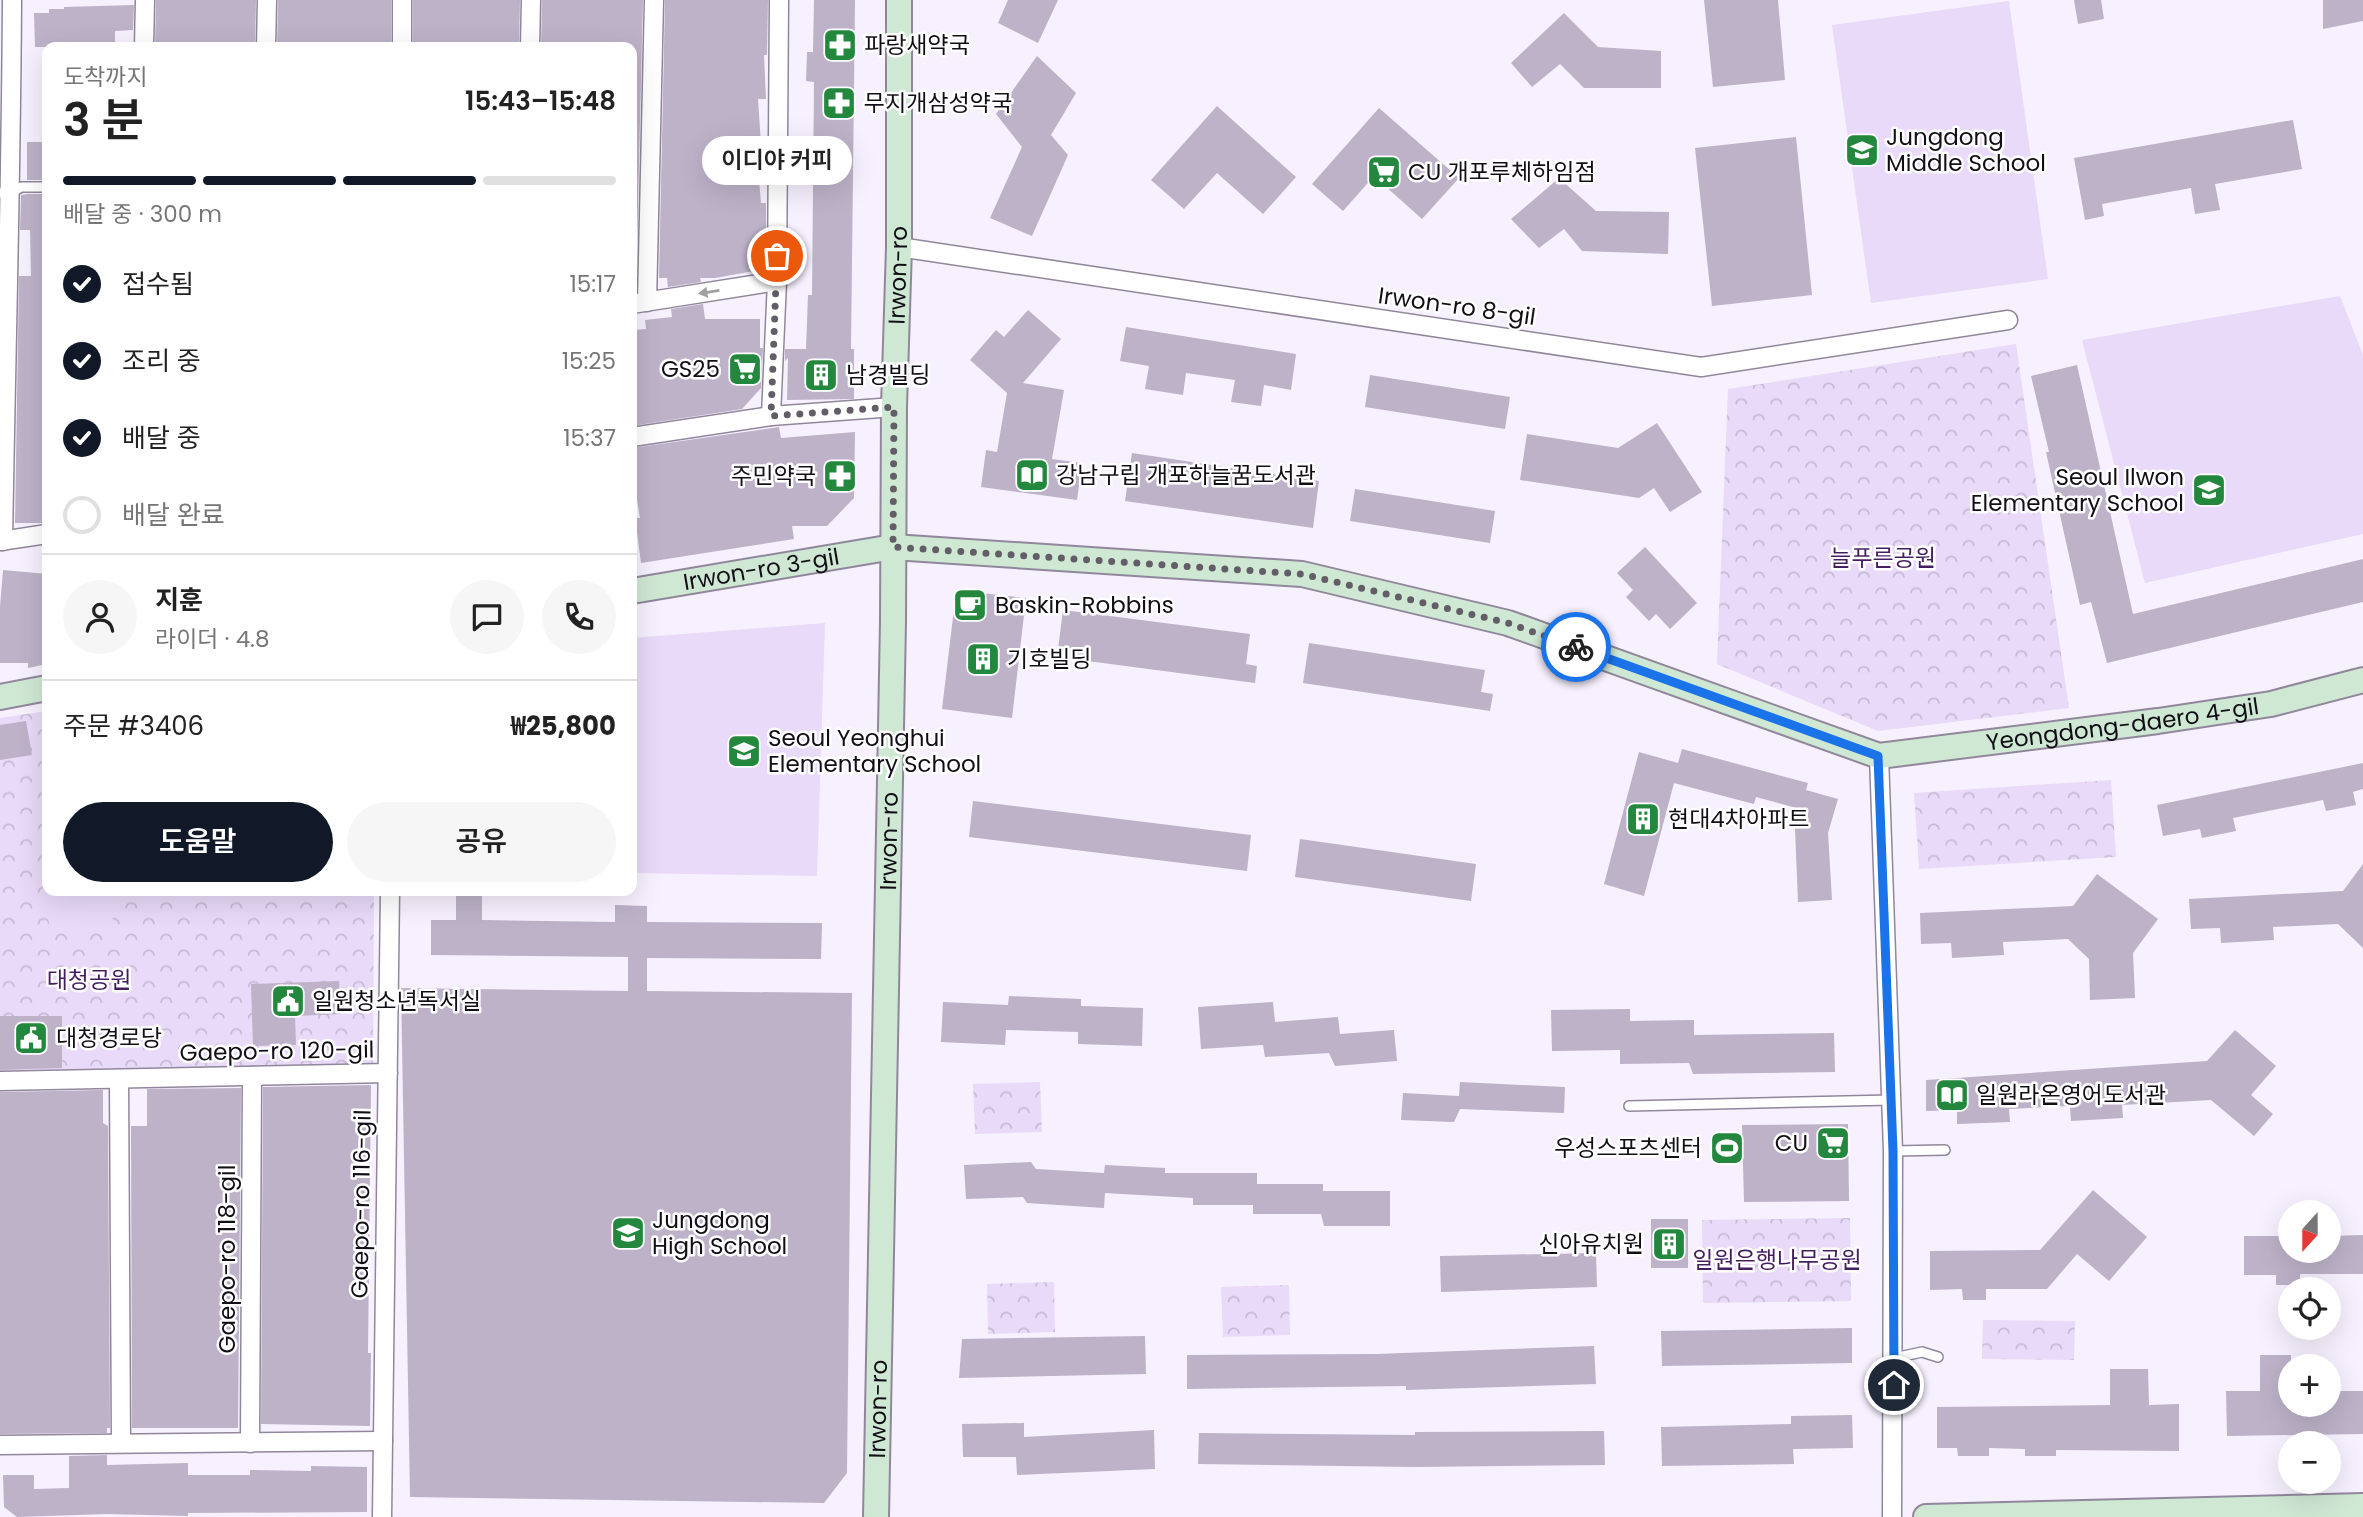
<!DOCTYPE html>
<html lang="ko">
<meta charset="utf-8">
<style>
:root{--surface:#fff;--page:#f6f6f6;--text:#222;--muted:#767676;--line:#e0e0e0;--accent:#111827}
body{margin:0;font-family:Poppins,"Noto Sans KR",sans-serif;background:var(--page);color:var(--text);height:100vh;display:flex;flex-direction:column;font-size:26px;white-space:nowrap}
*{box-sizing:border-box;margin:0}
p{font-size:23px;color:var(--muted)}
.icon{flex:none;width:38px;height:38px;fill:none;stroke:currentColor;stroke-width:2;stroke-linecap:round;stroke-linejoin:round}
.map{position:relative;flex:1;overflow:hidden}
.sheet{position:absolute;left:42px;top:42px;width:595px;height:854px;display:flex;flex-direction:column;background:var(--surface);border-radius:14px;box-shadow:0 7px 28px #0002}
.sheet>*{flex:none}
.needle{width:46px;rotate:201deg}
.tools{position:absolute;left:2278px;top:1200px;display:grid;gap:14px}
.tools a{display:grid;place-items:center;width:63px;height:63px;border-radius:50%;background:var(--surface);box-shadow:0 7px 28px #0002;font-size:35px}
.pin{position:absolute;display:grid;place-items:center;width:60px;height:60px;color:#fff;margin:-30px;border:4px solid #fff;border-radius:50%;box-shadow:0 2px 7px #0007}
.courier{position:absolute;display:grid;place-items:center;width:70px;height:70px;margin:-35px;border:5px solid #1a73e8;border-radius:50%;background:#fff;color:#222;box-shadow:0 2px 9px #0007}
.bubble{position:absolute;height:49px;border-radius:24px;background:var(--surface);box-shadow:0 7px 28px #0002;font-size:23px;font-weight:600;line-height:49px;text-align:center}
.summary em{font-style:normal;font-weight:600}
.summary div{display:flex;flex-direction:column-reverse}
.summary{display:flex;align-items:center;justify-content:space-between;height:119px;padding:0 21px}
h1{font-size:46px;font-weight:600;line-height:52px}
.bar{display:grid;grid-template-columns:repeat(4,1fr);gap:10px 7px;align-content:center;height:84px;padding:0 21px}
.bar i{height:9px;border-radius:5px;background:var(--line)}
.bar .on{background:var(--accent)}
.bar p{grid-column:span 4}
.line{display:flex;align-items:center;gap:18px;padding:0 21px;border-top:2px solid var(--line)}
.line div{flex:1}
.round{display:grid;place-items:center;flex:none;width:74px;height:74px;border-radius:37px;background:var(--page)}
ol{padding:0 21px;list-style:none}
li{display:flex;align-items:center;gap:21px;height:77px}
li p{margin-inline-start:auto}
li .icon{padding:7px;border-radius:50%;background:var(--accent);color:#fff;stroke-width:4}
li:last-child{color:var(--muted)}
li i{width:38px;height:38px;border:4px solid var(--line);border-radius:50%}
.action{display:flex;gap:14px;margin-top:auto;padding:14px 21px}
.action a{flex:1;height:80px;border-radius:42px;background:var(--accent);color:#fff;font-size:28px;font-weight:600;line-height:80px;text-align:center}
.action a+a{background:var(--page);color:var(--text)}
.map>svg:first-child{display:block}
</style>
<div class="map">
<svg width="2363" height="1517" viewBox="0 0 2363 1517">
<defs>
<pattern id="park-crowns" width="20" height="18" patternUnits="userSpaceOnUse" patternTransform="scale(1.75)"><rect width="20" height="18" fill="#e8daf8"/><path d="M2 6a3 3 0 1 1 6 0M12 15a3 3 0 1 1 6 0" fill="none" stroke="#c6bad4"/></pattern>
</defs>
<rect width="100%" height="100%" fill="#f7f0fe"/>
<g fill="url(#park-crowns)">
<path d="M2016,344L2069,708L1878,731L1717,664L1728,389Z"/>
<path d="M47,711V891H374L373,1064L0,1071V718Z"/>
<path d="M2111,780L2116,857L1919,869L1914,793Z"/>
<path d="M1040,1082L1042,1132L975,1134L973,1084Z"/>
<path d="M1850,1218L1851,1301L1703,1303L1702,1220Z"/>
<path d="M1054,1282L1055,1332L988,1334L987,1284Z"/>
<path d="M1289,1285L1290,1335L1223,1337L1221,1287Z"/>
<path d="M1983,1320L2075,1321L2074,1360L1982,1359Z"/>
</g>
<g fill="#e8daf8">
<path d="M2009,1L2048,279L1871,303L1832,25Z"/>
<path d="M2340,296L2363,355V534L2145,583L2082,340Z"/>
<path d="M825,623L817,876L632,873V638Z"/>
<path d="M48,891H112L113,931L49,933Z"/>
</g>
<g fill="#bdb2c8">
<path d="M156,0H256L255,47H155Z"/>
<path d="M278,0H391V47H277Z"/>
<path d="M413,0H520L519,47H413Z"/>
<path d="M542,0H643L636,284L632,287V47H541Z"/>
<path d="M665,0H768L767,55H764L766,99H758L761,144H756L761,203H766V269L715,278H700L701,282L668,287L667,278H659Z"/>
<path d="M814,0H855L851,349H854V399L787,400L788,358L785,361V349H806L808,295H812L814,82L806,81L807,52H813Z"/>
<path d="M1008,0H1058L1038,43L998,23Z"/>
<path d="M1704,0H1778L1785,80L1713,87Z"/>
<path d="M2074,0H2101L2104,19L2078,24Z"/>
<path d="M2323,0H2363V21L2323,29Z"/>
<path d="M134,5L133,30L115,31V47H35L34,13H49V9H64V7Z"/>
<path d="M1564,13L1598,47L1661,51V88H1584L1560,64L1532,87L1511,63Z"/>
<path d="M1037,56L1076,93L1051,135L1068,155L1032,236L990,218L1022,147L996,114Z"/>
<path d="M1217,106L1296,177L1263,214L1217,173L1184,209L1151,180Z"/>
<path d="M1379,108L1459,178L1422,219L1374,176L1343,211L1312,184Z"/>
<path d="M2293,120L2302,169L2215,184L2220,210L2195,214L2191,188L2102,204L2104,216L2085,220L2074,158Z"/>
<path d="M1796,137L1812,295L1712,306L1695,148Z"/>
<rect x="27" y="142" width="20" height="38"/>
<path d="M1559,178L1596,211L1669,212L1668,254L1582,251L1564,229L1539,248L1511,219Z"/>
<path d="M27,194H47V523H15L19,276H31L30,230H20L21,195Z"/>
<path d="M703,304L705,319H760V348H763L761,388L742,409L632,426V330L646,329L645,320L672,317L671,309Z"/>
<path d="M1028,310L1061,339L1023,383L1064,390L1052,459L1082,463L1077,500L981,487L986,450L997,452L1007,393L970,360L996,330L1004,337Z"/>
<path d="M1126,327L1296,354L1291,390L1264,385L1261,406L1231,402L1235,380L1186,373L1183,395L1145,389L1149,366L1120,361Z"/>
<path d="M2077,365L2133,614L2363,559V602L2107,663L2091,602L2080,605L2046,452H2049L2031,376Z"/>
<path d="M1370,375L1510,397L1505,429L1365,407Z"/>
<path d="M1657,423L1702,492L1670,512L1654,488L1639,498L1520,480L1527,434L1618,448Z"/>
<path d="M779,427L781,438L855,432L854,498L827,526H792L794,539L641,563L635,518H640L632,470V448Z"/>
<path d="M1132,453L1319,481L1313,528L1125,501Z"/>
<path d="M1355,489L1495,511L1490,543L1350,521Z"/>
<path d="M1645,547L1697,603L1670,629L1656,614L1649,621L1626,597L1633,590L1617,573Z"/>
<path d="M3,570L47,574V664L28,668V663H0V607Z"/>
<path d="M972,592L1026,598L1012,718L942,709L954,609Z"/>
<path d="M1063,610L1250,634L1246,664L1257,666L1255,683L1057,657Z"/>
<path d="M1309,643L1485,670L1481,692L1493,694L1490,711L1303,683Z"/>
<path d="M26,721L32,755L0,760V725Z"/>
<path d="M1682,749L1808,783L1806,790L1838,799L1828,833L1832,900L1798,902L1795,829L1800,809L1756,797L1754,804L1674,783L1644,896L1604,884L1639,752L1678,763Z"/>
<path d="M2363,763V789L2353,792L2356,805L2326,811L2323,800L2233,818L2236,831L2202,838L2200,829L2163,836L2157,805Z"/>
<path d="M973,801L1251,835L1247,871L969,837Z"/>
<path d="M1300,839L1476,864L1471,901L1295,877Z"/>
<path d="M2363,864V948L2338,924L2273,927L2274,940L2221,943L2220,928L2191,929L2189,899L2343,891Z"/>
<path d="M2097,874L2158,919L2133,953L2135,998L2090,1000L2089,959L2068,939L2003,942L2004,955L1952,958L1951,943L1921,944L1920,913L2073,906Z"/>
<path d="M456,891H482V920L615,922V905L647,906V922L822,923L821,959L647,958V991L852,993L847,1473L824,1503L410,1497L401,988L628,991V957L431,955V920H456Z"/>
<path d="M339,981L341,1014L295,1016L296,1045L253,1046L251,984Z"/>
<path d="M1009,996L1081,999V1006L1143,1008L1142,1046L1078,1044V1032L1006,1030L1005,1045L941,1042L943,1002L1008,1005Z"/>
<path d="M1273,1002L1275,1022L1338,1017L1340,1034L1394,1030L1397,1061L1335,1066L1329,1053L1265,1057L1263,1045L1201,1049L1198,1007Z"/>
<path d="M1630,1009V1021L1694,1020V1035L1834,1033L1835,1072L1693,1074L1689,1063L1620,1064V1050L1552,1051L1551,1010Z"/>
<path d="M0,1016H62V1068L0,1070Z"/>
<path d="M2235,1030L2276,1066L2251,1095L2273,1114L2254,1136L2211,1100L2122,1105L2123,1118L2071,1121L2070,1106L2009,1109L2010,1122L1957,1124V1110L1926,1111V1080L2207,1061Z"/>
<path d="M1460,1082L1565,1087L1564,1113L1460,1109L1454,1122L1401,1120L1403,1093L1459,1096Z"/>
<path d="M371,1085L368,1353H371L370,1426L261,1424L263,1087Z"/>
<path d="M241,1088L238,1428H132L131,1126H147V1089Z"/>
<path d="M103,1090V1123L108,1126L110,1428H107V1433L0,1434V1092Z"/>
<path d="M1848,1124L1849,1201L1744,1202L1742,1125Z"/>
<path d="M1031,1162L1036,1169L1104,1173L1105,1165L1165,1168V1173H1257V1184H1323V1191H1390V1226H1324L1321,1214H1253V1205H1193V1198L1105,1193L1104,1208L1027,1203L1023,1197L966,1199L964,1165Z"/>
<path d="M2093,1190L2147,1237L2109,1281L2077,1254L2047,1289H1986V1300H1963L1962,1289L1930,1290V1251L2040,1250Z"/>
<rect x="1651" y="1219" width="37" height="49"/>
<path d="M2363,1235V1274H2300V1285H2276V1275H2244V1236H2291V1251H2329V1236Z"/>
<path d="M1596,1253L1597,1287L1441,1292L1440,1256Z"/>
<path d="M1852,1328V1363L1662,1366L1661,1331Z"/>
<path d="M1145,1336L1146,1374L959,1378L962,1339Z"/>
<path d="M1594,1346L1596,1384L1406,1390V1386L1187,1389V1355L1376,1354Z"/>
<path d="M2260,1355H2291V1405H2329V1391H2363V1434L2227,1436L2226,1391H2260Z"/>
<path d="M2110,1369H2148L2149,1405L2179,1404V1451L2056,1450V1456H2025V1449L1989,1448V1456H1958L1957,1448H1937V1407L2110,1405Z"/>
<path d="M1852,1415L1853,1448L1793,1449L1794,1464L1662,1466L1661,1427L1791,1424V1416Z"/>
<path d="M1024,1423V1437L1154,1430L1155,1469L1017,1475L1016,1457H963L962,1424Z"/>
<path d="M1604,1431L1605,1465L1415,1467L1198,1464L1199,1433L1415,1435V1432Z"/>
<path d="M107,1455V1465L188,1463V1475H250V1470L311,1471V1466L367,1467V1512L188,1513V1516L107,1514L17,1517L4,1507L3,1475H34V1489L69,1488V1456Z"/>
</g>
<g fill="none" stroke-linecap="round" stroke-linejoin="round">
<g stroke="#91879c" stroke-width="12">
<g id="lane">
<path d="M0,193H11L21,187H47"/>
<path d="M1629,1106L1891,1100"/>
<path d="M1893,1151L1945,1150"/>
<path d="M1894,1358L1922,1352L1938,1357"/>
</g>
</g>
<g stroke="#91879c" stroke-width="21">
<g id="street">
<path d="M144,47L145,0"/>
<path d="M266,47L267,0"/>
<path d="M402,47V0"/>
<path d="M530,47L531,0"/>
<path d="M899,247L1701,367L2008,320"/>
<path d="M647,302L654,0"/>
<path d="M632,304L777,281"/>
<path d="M771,416L777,281L779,0"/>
<path d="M632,437L771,416L894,407"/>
<path d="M0,541L47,534"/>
<path d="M3,541C6,360 11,180 12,0"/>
<path d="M1879,756L1893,1151L1892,1517"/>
<path d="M119,1079L121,1443"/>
<path d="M0,1081L388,1073"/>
<path d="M250,1443L252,1076"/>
<path d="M0,1445L383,1441"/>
<path d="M382,1517L390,891"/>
</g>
</g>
<g stroke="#91879c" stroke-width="28">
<g id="secondary">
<path id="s1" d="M632,591L893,547L1302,574L1508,623L1879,756L2158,721L2271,704L2363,680"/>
<path d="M0,697L47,688"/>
<path id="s2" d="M876,1517L893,622L894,407L899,247V0"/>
<path d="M1926,1517L2363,1506"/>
</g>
</g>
<use href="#lane" stroke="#fff" stroke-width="9"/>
<use href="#street" stroke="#fff" stroke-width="18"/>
<use href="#secondary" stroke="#cfe8d4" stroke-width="24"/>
</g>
<defs><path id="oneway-solid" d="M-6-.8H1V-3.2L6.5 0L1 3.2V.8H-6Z" transform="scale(1.75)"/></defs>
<use fill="#a09fa2" href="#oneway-solid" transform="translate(709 292) rotate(171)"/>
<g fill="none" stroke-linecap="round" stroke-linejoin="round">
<path stroke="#625d67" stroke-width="7" stroke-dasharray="0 12.6" d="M777,256L771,416L894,407L893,547L1302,574L1508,623L1576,647"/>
<path stroke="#1a73e8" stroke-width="9" d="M1576,647L1878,756L1893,1151L1894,1385"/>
</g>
<defs>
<g id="pharmacy-square" transform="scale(1.75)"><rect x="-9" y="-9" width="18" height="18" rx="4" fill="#23883d" stroke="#fff"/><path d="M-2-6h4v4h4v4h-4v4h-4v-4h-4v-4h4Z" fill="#fff"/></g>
<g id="school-square" transform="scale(1.75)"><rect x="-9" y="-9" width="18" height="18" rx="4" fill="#23883d" stroke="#fff"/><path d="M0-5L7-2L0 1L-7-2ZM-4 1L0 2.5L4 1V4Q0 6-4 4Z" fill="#fff"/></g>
<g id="supermarket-square" transform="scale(1.75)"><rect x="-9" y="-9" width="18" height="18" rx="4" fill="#23883d" stroke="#fff"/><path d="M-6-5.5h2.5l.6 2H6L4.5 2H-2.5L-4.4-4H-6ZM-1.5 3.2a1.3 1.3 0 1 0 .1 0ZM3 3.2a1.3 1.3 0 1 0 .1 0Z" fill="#fff"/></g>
<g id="building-square" transform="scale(1.75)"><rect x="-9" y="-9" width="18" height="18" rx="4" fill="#23883d" stroke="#fff"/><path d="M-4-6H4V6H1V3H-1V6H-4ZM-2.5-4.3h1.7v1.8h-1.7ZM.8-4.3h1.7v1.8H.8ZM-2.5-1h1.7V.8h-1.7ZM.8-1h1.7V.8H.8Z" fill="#fff"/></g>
<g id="library-square" transform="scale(1.75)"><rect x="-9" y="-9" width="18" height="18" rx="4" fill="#23883d" stroke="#fff"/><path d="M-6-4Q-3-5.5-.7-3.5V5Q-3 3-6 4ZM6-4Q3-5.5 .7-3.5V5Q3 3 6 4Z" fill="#fff"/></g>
<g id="cafe-square" transform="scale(1.75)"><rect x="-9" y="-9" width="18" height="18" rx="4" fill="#23883d" stroke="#fff"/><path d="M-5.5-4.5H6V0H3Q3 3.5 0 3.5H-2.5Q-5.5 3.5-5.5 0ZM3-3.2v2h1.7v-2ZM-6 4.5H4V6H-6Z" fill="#fff"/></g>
<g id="civic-square" transform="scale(1.75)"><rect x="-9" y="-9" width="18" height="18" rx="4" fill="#23883d" stroke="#fff"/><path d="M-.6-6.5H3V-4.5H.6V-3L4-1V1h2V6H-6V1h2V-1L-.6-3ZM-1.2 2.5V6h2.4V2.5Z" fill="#fff"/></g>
<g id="stadium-square" transform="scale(1.75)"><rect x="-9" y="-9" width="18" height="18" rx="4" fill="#23883d" stroke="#fff"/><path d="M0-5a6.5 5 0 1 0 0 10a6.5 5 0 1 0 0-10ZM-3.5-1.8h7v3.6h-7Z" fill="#fff"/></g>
</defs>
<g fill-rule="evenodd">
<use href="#pharmacy-square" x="840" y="45"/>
<use href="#pharmacy-square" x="839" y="103"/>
<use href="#school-square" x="1862" y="150"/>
<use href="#supermarket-square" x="1384" y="172"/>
<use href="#supermarket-square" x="745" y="369"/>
<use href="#building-square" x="821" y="375"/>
<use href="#library-square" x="1032" y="475"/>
<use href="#pharmacy-square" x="840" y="476"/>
<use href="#school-square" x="2209" y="490"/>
<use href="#cafe-square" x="970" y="605"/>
<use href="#building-square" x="983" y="659"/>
<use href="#school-square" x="744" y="751"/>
<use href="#building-square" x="1643" y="819"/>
<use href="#civic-square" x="288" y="1001"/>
<use href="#civic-square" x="31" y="1038"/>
<use href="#library-square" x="1952" y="1095"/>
<use href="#supermarket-square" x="1833" y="1143"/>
<use href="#stadium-square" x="1727" y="1148"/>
<use href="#school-square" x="628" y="1233"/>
<use href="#building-square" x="1669" y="1244"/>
</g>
<g text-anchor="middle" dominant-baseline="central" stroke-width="5" stroke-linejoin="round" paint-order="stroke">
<g font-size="23" fill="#120e16" stroke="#fff" text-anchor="start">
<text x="864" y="45">파랑새약국</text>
<text x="864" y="103">무지개삼성약국</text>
<text x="1886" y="137">Jungdong<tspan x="1886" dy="26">Middle School</tspan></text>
<text x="1408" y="172">CU 개포루체하임점</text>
<text x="720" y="369" text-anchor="end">GS25</text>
<text x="846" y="375">남경빌딩</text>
<text x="1056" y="475">강남구립 개포하늘꿈도서관</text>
<text x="816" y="476" text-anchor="end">주민약국</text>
<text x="2184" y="477" text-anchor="end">Seoul Ilwon<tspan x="2184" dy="26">Elementary School</tspan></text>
<text x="995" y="605">Baskin-Robbins</text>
<text x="1007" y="659">기호빌딩</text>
<text x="768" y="738">Seoul Yeonghui<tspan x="768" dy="26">Elementary School</tspan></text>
<text x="1668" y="819">현대4차아파트</text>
<text x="312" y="1001">일원청소년독서실</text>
<text x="56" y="1038">대청경로당</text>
<text x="1976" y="1095">일원라온영어도서관</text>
<text x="1808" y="1143" text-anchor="end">CU</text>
<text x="1702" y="1148" text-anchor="end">우성스포츠센터</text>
<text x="652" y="1220">Jungdong<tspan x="652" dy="26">High School</tspan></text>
<text x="1644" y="1244" text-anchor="end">신아유치원</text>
</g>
<g font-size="23" fill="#120e16" stroke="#fff">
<text stroke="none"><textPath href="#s2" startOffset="1242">Irwon-ro</textPath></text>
<text transform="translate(1457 306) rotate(8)">Irwon-ro 8-gil</text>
<text stroke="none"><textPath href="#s1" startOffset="131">Irwon-ro 3-gil</textPath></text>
<text stroke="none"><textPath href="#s1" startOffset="1526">Yeongdong-daero 4-gil</textPath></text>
<text stroke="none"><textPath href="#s2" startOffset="676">Irwon-ro</textPath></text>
<text transform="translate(277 1051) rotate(-1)">Gaepo-ro 120-gil</text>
<text transform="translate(361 1204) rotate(-89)">Gaepo-ro 116-gil</text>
<text transform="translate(227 1259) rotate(-90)">Gaepo-ro 118-gil</text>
<text stroke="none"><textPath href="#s2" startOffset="108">Irwon-ro</textPath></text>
</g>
<g font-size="23" fill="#441e60" stroke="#fff">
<text x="1883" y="558">늘푸른공원</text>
<text x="89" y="980">대청공원</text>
<text x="1777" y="1260">일원은행나무공원</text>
</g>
</g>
</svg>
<div class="tools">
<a><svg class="needle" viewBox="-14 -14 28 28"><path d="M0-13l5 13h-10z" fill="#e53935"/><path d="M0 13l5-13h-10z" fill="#767676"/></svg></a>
<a><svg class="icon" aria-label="locate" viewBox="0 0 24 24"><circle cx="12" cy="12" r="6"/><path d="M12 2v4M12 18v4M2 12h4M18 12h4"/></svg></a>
<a>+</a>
<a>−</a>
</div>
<div class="pin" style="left:777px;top:256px;background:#ea580c"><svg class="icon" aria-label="bag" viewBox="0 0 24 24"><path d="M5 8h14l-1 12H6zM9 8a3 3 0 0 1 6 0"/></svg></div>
<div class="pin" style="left:1894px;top:1385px;background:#1f2937"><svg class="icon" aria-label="home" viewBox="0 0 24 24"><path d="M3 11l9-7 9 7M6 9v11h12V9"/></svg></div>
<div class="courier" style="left:1576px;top:647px"><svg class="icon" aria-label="bike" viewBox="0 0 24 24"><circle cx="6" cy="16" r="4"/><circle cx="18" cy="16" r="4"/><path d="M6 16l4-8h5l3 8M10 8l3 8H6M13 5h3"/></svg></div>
<div class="bubble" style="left:702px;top:136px;width:150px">이디야 커피</div>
<section class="sheet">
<div class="summary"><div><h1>3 분</h1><p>도착까지</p></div><em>15:43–15:48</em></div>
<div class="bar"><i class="on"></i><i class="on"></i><i class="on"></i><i></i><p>배달 중 · 300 m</p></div>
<ol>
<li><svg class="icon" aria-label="check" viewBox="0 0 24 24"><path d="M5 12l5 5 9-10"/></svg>접수됨<p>15:17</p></li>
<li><svg class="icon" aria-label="check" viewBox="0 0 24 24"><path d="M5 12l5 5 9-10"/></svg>조리 중<p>15:25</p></li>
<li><svg class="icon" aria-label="check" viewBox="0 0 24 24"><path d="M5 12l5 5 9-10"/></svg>배달 중<p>15:37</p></li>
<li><i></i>배달 완료</li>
</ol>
<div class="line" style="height:126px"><a class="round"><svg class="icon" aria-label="person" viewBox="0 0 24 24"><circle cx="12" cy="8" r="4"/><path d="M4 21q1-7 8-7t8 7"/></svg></a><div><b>지훈</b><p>라이더 · 4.8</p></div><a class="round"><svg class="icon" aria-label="chat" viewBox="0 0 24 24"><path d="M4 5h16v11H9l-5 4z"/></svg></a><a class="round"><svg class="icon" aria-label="phone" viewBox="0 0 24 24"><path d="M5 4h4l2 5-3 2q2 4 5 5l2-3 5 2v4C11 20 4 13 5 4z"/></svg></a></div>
<div class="line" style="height:91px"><div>주문 #3406</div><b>₩25,800</b></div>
<div class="action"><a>도움말</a><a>공유</a></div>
</section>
</div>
